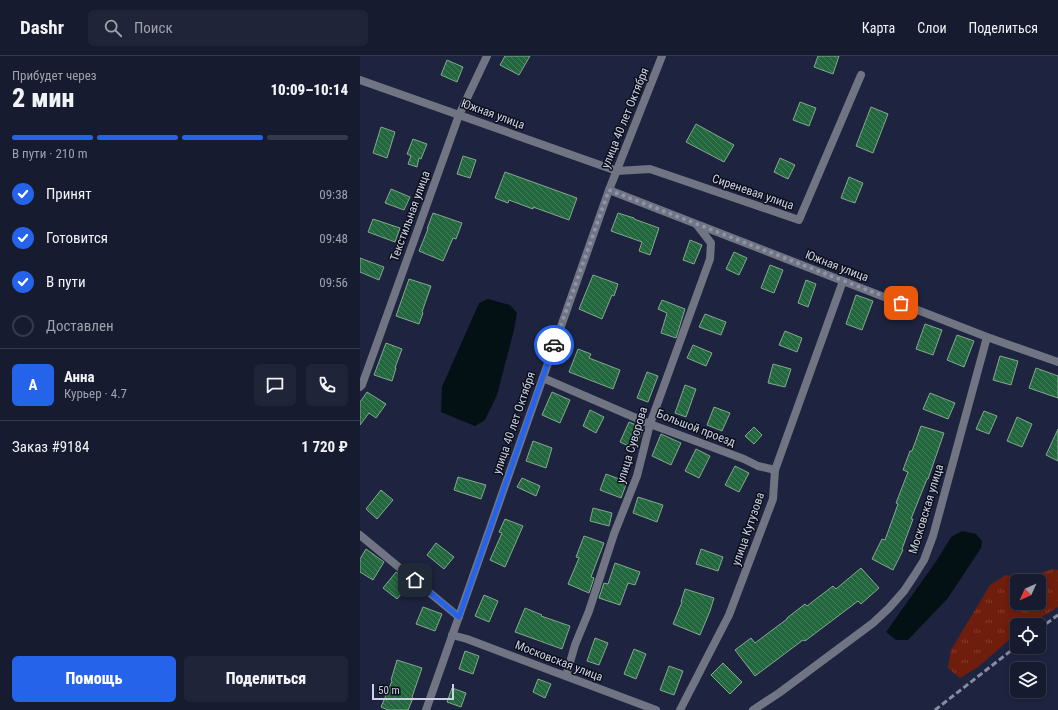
<!DOCTYPE html>
<html lang="ru">
<meta charset="utf-8">
<style>
:root{--surface:#161b30;--page:#1f2438;--text:#f1f3f6;--muted:#9ea1ab;--line:#35394c;--accent:#2563eb}
body{margin:0;font-family:"Roboto Condensed",sans-serif;background:var(--page);color:var(--text);height:100vh;display:flex;flex-direction:column;font-size:15px;white-space:nowrap}
*{box-sizing:border-box;margin:0}
p{font-size:13px;color:var(--muted)}
.icon{flex:none;width:22px;height:22px;fill:none;stroke:currentColor;stroke-width:2;stroke-linecap:round;stroke-linejoin:round}
.map{position:relative;flex:1;overflow:hidden}
.sheet{display:flex;flex-direction:column;background:var(--surface);width:360px}
.sheet>*{flex:none}
.needle{width:26px;rotate:225deg}
.tools{position:absolute;left:650px;top:518px;display:grid;gap:8px}
.tools a{display:grid;place-items:center;width:36px;height:36px;border-radius:6px;background:var(--surface);box-shadow:0 2px 6px #0003,0 0 0 1px var(--line);font-size:20px}
.scale{position:absolute;left:12px;bottom:10px;width:82px;box-sizing:border-box;padding-left:4px;border:2px solid #ccd1e3;border-top:0;font-size:11px;line-height:14px;white-space:nowrap;color:#ccd1e3;-webkit-text-stroke:3px #0c0f1b;paint-order:stroke}
.pin{position:absolute;display:grid;place-items:center;width:34px;height:34px;color:#fff;margin:-17px;border-radius:8px;box-shadow:0 2px 6px #0006}
.courier{position:absolute;display:grid;place-items:center;width:40px;height:40px;margin:-20px;border:3px solid #2563eb;border-radius:50%;background:#fff;color:#222;box-shadow:0 1px 5px #0007}
.headline em{font-style:normal;font-weight:800}
.headline div{display:flex;flex-direction:column-reverse}
.headline{display:flex;align-items:center;justify-content:space-between;height:68px;padding:0 12px}
h1{font-size:26px;font-weight:800;line-height:30px}
.bar{display:grid;grid-template-columns:repeat(4,1fr);gap:6px 4px;align-content:center;height:48px;padding:0 12px}
.bar i{height:5px;border-radius:3px;background:var(--line)}
.bar .current{background:var(--accent)}
.bar p{grid-column:span 4}
.line{display:flex;align-items:center;gap:10px;padding:0 12px;border-top:1px solid var(--line)}
.line div{flex:1}
.round{display:grid;place-items:center;flex:none;width:42px;height:42px;border-radius:6px;background:var(--page)}
ol{padding:0 12px;list-style:none}
li{display:flex;align-items:center;gap:12px;height:44px}
li p{margin-inline-start:auto}
li .icon{padding:4px;border-radius:50%;background:var(--accent);color:#fff;stroke-width:4}
li:last-child{color:var(--muted)}
li i{width:22px;height:22px;border:2px solid var(--line);border-radius:50%}
.primary-button{display:flex;gap:8px;margin-top:auto;padding:8px 12px}
.primary-button a{flex:1;height:46px;border-radius:6px;background:var(--accent);color:#fff;font-size:16px;font-weight:800;line-height:46px;text-align:center}
.primary-button a+a{background:var(--page);color:var(--text)}
header{display:flex;align-items:center;gap:24px;box-sizing:border-box;height:56px;padding:0 20px;background:var(--surface);border-bottom:1px solid var(--line)}
header strong{font-size:19px}
nav{display:flex;gap:22px;margin-inline-start:auto;font-size:14px}
.search{width:280px;height:36px;background:var(--page);display:flex;align-items:center;gap:10px;box-sizing:border-box;padding:0 14px;border-radius:6px;color:var(--muted);font-size:15px}
main{display:flex;flex:1;min-height:0}
.map>svg:first-child{display:block}
</style>
<header>
<strong>Dashr</strong>
<div class="search"><svg class="icon" aria-label="search" viewBox="0 0 24 24"><circle cx="10" cy="10" r="6"/><path d="M15 15l6 6"/></svg>Поиск</div>
<nav><a>Карта</a><a>Слои</a><a>Поделиться</a></nav>
</header>
<main>
<section class="sheet">
<div class="headline"><div><h1>2 мин</h1><p>Прибудет через</p></div><em>10:09–10:14</em></div>
<div class="bar"><i class="current"></i><i class="current"></i><i class="current"></i><i></i><p>В пути · 210 m</p></div>
<ol>
<li><svg class="icon" aria-label="check" viewBox="0 0 24 24"><path d="M5 12l5 5 9-10"/></svg>Принят<p>09:38</p></li>
<li><svg class="icon" aria-label="check" viewBox="0 0 24 24"><path d="M5 12l5 5 9-10"/></svg>Готовится<p>09:48</p></li>
<li><svg class="icon" aria-label="check" viewBox="0 0 24 24"><path d="M5 12l5 5 9-10"/></svg>В пути<p>09:56</p></li>
<li><i></i>Доставлен</li>
</ol>
<div class="line" style="height:72px"><b class="round" style="background:var(--accent);color:#fff">А</b><div><b>Анна</b><p>Курьер · 4.7</p></div><a class="round"><svg class="icon" aria-label="chat" viewBox="0 0 24 24"><path d="M4 5h16v11H9l-5 4z"/></svg></a><a class="round"><svg class="icon" aria-label="phone" viewBox="0 0 24 24"><path d="M5 4h4l2 5-3 2q2 4 5 5l2-3 5 2v4C11 20 4 13 5 4z"/></svg></a></div>
<div class="line" style="height:52px"><div>Заказ #9184</div><b>1 720 ₽</b></div>
<div class="primary-button"><a>Помощь</a><a>Поделиться</a></div>
</section>
<div class="map">
<svg width="698" height="654" viewBox="0 0 698 654">
<defs>
<pattern id="grass-tufts" width="24" height="20" patternUnits="userSpaceOnUse"><rect width="24" height="20" fill="#6f1d0c"/><path d="M3 7l-1-3M5 7V3M7 7l1-3M15 17l-1-3M17 17v-4M19 17l1-3" fill="none" stroke="#823d2f"/></pattern>
<pattern id="building-back-hatch" width="6" height="6" patternUnits="userSpaceOnUse"><rect width="6" height="6" fill="#23673e"/><path d="M-1 5l2 2M0 0l6 6M5-1l2 2" fill="none" stroke="#427c5a"/></pattern>
</defs>
<rect width="100%" height="100%" fill="#1e2440"/>
<path fill="url(#grass-tufts)" fill-rule="evenodd" d="M693,513L698,514V551L669,569H657V577L618,611L600,622L588,612L591,594L630,529L646,519L666,522ZM657,525H679V547H657Z"/>
<g fill="#031115">
<path d="M128,243L150,249L157,257L154,274L137,339L125,364L115,370L81,356L82,331L119,247Z"/>
<path d="M602,475L616,478L622,485L621,492L588,542L548,584H536L526,576L577,504L591,481Z"/>
</g>
<g fill="url(#building-back-hatch)" stroke="#85a78e">
<path d="M145,0H170L159,19L140,9Z"/>
<path d="M458,0H479L473,18L454,11Z"/>
<path d="M87,4L103,11L97,26L81,19Z"/>
<path d="M440,46L456,52L449,70L433,64Z"/>
<path d="M511,51L528,58L513,97L496,90Z"/>
<path d="M336,68L374,89L364,106L326,86Z"/>
<path d="M21,71L35,76L27,102L13,97Z"/>
<path d="M53,83L67,88L61,103L59,102L57,111L48,108L51,100L47,98Z"/>
<path d="M103,100L116,104L110,122L97,118Z"/>
<path d="M420,102L435,109L428,123L414,116Z"/>
<path d="M145,116L217,142L209,164L173,151V153L149,144L148,147L135,142Z"/>
<path d="M489,121L503,127L495,147L481,142Z"/>
<path d="M31,133L50,141L44,154L25,147Z"/>
<path d="M73,157L102,167L96,183L93,182L83,205L59,195L68,173H67Z"/>
<path d="M258,157L274,162V163L299,172L290,199L279,195L282,186L251,175Z"/>
<path d="M13,163L40,172L35,186L8,176Z"/>
<path d="M330,184L342,189L334,208L323,204Z"/>
<path d="M374,196L387,202L379,219L366,213Z"/>
<path d="M0,202L24,211L19,224L0,216Z"/>
<path d="M410,209L423,214L414,237L401,232Z"/>
<path d="M233,219L258,228L254,240L252,239L242,263L219,253Z"/>
<path d="M49,223L71,230L62,256L63,257L59,268L36,260Z"/>
<path d="M446,224L456,228L448,251L438,247Z"/>
<path d="M496,239L513,245L502,274L486,268Z"/>
<path d="M302,244L325,253L316,282L301,277L307,257L298,253Z"/>
<path d="M345,258L366,266L361,279L339,271Z"/>
<path d="M565,268L582,274L573,299L556,293Z"/>
<path d="M425,275L442,282L437,296L419,289Z"/>
<path d="M597,279L614,285L604,311L587,304Z"/>
<path d="M26,287L42,293L35,312H36L32,325L14,319Z"/>
<path d="M333,289L352,297L346,310L327,302Z"/>
<path d="M218,293L231,298L229,302L260,314L253,333L209,316Z"/>
<path d="M640,300L658,305L651,329L633,324Z"/>
<path d="M413,308L431,313L425,331L408,327Z"/>
<path d="M676,312L698,320V342L669,332Z"/>
<path d="M287,316L298,320L288,346L277,342Z"/>
<path d="M325,329L336,333L326,361L315,357Z"/>
<path d="M7,336L26,348L16,362L9,357L0,369V346Z"/>
<path d="M192,336L210,344L200,367L182,359Z"/>
<path d="M570,337L595,347L588,363L563,353Z"/>
<path d="M354,351L370,357L362,375L347,369Z"/>
<path d="M230,354L244,361L236,377L223,370Z"/>
<path d="M624,355L637,360L629,378L616,373Z"/>
<path d="M657,361L672,368L662,391L647,385Z"/>
<path d="M269,366L283,372L275,393L260,386Z"/>
<path d="M561,370L584,377L568,423H567L551,463H553L542,493L543,494L533,514L512,503L522,483L525,484L538,448L536,447L548,416L543,414L550,395H552Z"/>
<path d="M394,371L402,379L394,388L385,380Z"/>
<path d="M698,373V405L686,399Z"/>
<path d="M301,378L321,387L311,409L292,400Z"/>
<path d="M173,385L192,392L186,412L166,405Z"/>
<path d="M336,393L350,400L339,422L325,415Z"/>
<path d="M375,410L389,417L379,436L365,429Z"/>
<path d="M246,418L267,426L261,442L240,434Z"/>
<path d="M98,421L126,429L121,443L94,434Z"/>
<path d="M162,422L180,430L176,440L157,431Z"/>
<path d="M21,434L33,444L17,463L6,453Z"/>
<path d="M278,441L303,449L297,466L273,457Z"/>
<path d="M233,452L252,457L249,470L230,465Z"/>
<path d="M145,463L163,470L145,511L130,504L142,477L139,476Z"/>
<path d="M224,480L244,487L231,521L234,522L229,537L208,528L219,502L216,501Z"/>
<path d="M76,487L94,501L84,513L67,499Z"/>
<path d="M6,493L24,506L13,524L0,516V503Z"/>
<path d="M341,493L363,501L358,515L336,508Z"/>
<path d="M255,507L280,516L275,529L268,527L260,549L239,542L244,527L248,528Z"/>
<path d="M501,512L519,532L501,548L498,545L445,585L443,584L395,620L375,594L391,582L395,587L427,563V562L445,548L447,550L473,530L476,533Z"/>
<path d="M36,516L50,527L37,543L23,532Z"/>
<path d="M325,533L354,542L350,555L340,579L313,568L322,546H321Z"/>
<path d="M124,539L138,545L129,566L115,560Z"/>
<path d="M63,551L82,558L75,575L56,568Z"/>
<path d="M165,552L182,559L181,560L210,570L202,593L155,576Z"/>
<path d="M235,582L248,587L239,609L227,605Z"/>
<path d="M274,593L286,598L276,623L264,618Z"/>
<path d="M105,595L119,600L113,618L99,613Z"/>
<path d="M37,604L62,612L52,641L53,642L48,654H28L21,651L32,625L31,624Z"/>
<path d="M363,607L382,626L370,638L351,619Z"/>
<path d="M309,610L323,615L314,639L300,634Z"/>
<path d="M178,623L191,628L185,642L173,636Z"/>
<path d="M92,632L106,637L101,651L87,646Z"/>
</g>
<g fill="none" stroke-linecap="round" stroke-linejoin="round">
<g stroke="#707483" stroke-width="8">
<path d="M0,24L257,115L290,113L439,164L501,19"/>
<path d="M249,134L627,281L698,306"/>
<path d="M183,322L290,368L384,403L398,410L415,414"/>
<path d="M0,331L2,329L99,59L127,0"/>
<path d="M0,479L99,561"/>
<path d="M92,579L107,583L296,654"/>
<path d="M206,620L215,589L229,555L254,478L277,420L290,368L350,203L351,187L337,169"/>
<path d="M320,654L369,559L413,443L415,414L483,225"/>
<path d="M393,654L419,637L513,567L529,552L544,535L554,520L564,504L573,480L627,281"/>
</g>
<path stroke="#707483" stroke-width="8" d="M66,654L249,134L302,0"/>
<g stroke="#868ca2" stroke-width="3" stroke-dasharray="6 3" stroke-linecap="butt">
<path d="M679,573L698,559"/>
<path d="M575,654L657,590"/>
</g>
</g>
<g fill="none" stroke-linecap="round" stroke-linejoin="round">
<path stroke="#8f94aa" stroke-width="4" stroke-dasharray="0 7.2" d="M194,289L249,134L541,247"/>
<path stroke="#2563eb" stroke-width="5" d="M55,524L99,561L194,289"/>
</g>
<g text-anchor="middle" dominant-baseline="central" stroke-width="3" stroke-linejoin="round" paint-order="stroke">
<g font-size="12" fill="#ccd1e3" stroke="#0c0f1b">
<text transform="translate(133 58) rotate(20)">Южная улица</text>
<text transform="translate(265 62) rotate(-68)">улица 40 лет Октября</text>
<text transform="translate(393 136) rotate(19)">Сиреневая улица</text>
<text transform="translate(50 160) rotate(-70)">Текстильная улица</text>
<text transform="translate(477 210) rotate(21)">Южная улица</text>
<text transform="translate(154 367) rotate(-71)">улица 40 лет Октября</text>
<text transform="translate(336 372) rotate(21)">Большой проезд</text>
<text transform="translate(272 389) rotate(-73)">улица Суворова</text>
<text transform="translate(566 453) rotate(-73)">Московская улица</text>
<text transform="translate(388 473) rotate(-71)">улица Кутузова</text>
<text transform="translate(199 605) rotate(21)">Московская улица</text>
</g>
</g>
</svg>
<div class="tools">
<a><svg class="needle" viewBox="-14 -14 28 28"><path d="M0-13l5 13h-10z" fill="#e53935"/><path d="M0 13l5-13h-10z" fill="#9ea1ab"/></svg></a>
<a><svg class="icon" aria-label="locate" viewBox="0 0 24 24"><circle cx="12" cy="12" r="6"/><path d="M12 2v4M12 18v4M2 12h4M18 12h4"/></svg></a>
<a><svg class="icon" aria-label="layers" viewBox="0 0 24 24"><path d="M12 4l9 5-9 5-9-5zM3 14l9 5 9-5"/></svg></a>
</div>
<div class="scale">50 m</div>
<div class="pin" style="left:541px;top:247px;background:#ea580c"><svg class="icon" aria-label="bag" viewBox="0 0 24 24"><path d="M5 8h14l-1 12H6zM9 8a3 3 0 0 1 6 0"/></svg></div>
<div class="pin" style="left:55px;top:524px;background:#1f2937"><svg class="icon" aria-label="home" viewBox="0 0 24 24"><path d="M3 11l9-7 9 7M6 9v11h12V9"/></svg></div>
<div class="courier" style="left:194px;top:289px"><svg class="icon" aria-label="car" viewBox="0 0 24 24"><path d="M5 17H2v-5l4-1 3-4h7l3 4 3 1v5h-3M9 17h6M6 11h13"/><circle cx="7" cy="17" r="2"/><circle cx="17" cy="17" r="2"/></svg></div>
</div>
</main>
